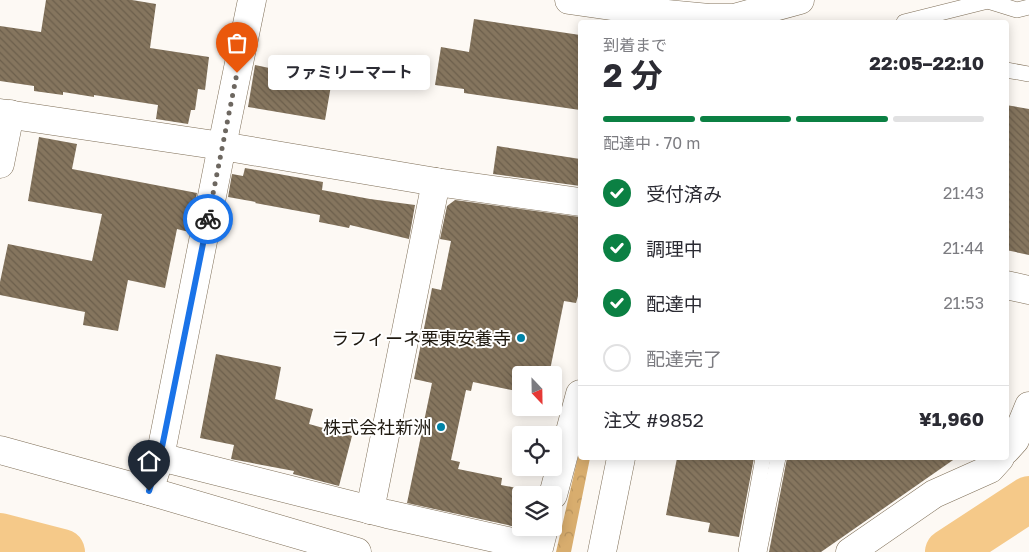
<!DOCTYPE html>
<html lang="ja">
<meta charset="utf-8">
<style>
:root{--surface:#fff;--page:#f7f7f7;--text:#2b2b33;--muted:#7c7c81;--line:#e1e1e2;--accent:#0b8043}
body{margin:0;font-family:"Golos Text","Noto Sans JP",sans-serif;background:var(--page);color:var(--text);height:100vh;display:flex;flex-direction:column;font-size:19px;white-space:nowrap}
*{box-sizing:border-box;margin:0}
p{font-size:16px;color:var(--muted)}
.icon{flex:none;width:28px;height:28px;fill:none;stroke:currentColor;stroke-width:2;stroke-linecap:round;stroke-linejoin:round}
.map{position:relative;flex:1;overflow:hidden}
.sheet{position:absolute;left:578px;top:20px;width:431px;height:440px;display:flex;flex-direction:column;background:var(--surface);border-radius:5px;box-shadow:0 2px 12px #0003}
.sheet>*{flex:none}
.needle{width:32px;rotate:158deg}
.fabs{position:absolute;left:512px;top:366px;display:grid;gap:10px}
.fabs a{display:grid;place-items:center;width:50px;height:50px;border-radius:5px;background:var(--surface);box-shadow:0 2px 12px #0003;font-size:25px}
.pin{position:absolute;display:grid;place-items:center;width:42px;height:42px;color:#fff;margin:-51px -21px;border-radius:50% 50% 50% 0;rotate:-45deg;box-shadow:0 0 5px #0007}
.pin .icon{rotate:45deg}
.courier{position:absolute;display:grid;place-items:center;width:50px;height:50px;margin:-25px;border:4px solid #1a73e8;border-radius:50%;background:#fff;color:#222;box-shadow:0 1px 6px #0007}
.bubble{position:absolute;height:35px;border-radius:5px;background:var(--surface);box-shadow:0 2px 12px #0003;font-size:16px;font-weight:700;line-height:35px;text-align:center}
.summary em{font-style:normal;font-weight:700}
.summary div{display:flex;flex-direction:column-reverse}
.summary{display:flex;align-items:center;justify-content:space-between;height:85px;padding:0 25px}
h1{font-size:32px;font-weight:700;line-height:38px}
.bar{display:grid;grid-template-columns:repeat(4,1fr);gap:8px 5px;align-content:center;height:60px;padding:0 25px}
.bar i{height:6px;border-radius:4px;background:var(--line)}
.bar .on{background:var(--accent)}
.bar p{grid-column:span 4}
.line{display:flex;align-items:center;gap:12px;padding:0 25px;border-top:1px solid var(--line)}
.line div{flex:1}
ol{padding:0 25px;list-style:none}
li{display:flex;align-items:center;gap:15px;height:55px}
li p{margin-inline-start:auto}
li .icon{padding:5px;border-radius:50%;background:var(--accent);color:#fff;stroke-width:4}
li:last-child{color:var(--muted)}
li i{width:28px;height:28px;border:2px solid var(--line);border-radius:50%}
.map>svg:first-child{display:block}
</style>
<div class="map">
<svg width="1029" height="552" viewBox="0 0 1029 552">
<defs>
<pattern id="forest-crowns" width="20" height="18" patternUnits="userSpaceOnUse" patternTransform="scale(1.25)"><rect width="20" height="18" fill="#d8ad6e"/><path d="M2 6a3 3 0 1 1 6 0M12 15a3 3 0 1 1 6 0" fill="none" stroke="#b9945e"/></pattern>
<pattern id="building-back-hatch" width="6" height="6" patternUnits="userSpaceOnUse" patternTransform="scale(1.25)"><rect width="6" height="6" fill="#85755e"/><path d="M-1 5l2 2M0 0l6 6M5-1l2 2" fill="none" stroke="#6c5f4c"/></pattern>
</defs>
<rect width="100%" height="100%" fill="#fdf9f4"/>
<path fill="url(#forest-crowns)" d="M580,448V458H590L571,552H556Z"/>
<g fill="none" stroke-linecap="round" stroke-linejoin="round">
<g stroke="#f5c989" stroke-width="46">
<path d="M0,536L62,552"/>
<path d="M948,552L1029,499"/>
</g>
</g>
<g fill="url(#building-back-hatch)">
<path d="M46,0H132L156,4L150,48L209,57L205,90L198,89L195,110H191L188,124L156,119L158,105L94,95V97L63,92V95L34,91V86L0,81V26L41,32Z"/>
<path d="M474,19L580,35V110L464,93V89L435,85L441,47L469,52Z"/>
<path d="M274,64L333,74L325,120L248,107L255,65L274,69Z"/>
<path d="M1006,105L1029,109V255L1006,250Z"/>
<path d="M39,137L77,144L72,169L197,193L189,232L177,229L165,288L128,280L118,331L83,325L85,312L0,295V282L8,244L92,261L102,214L28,201Z"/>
<path d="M497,146L580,159V186L493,174Z"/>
<path d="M245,168L323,182L322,190L370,199L415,205L409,239L350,225L349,228L319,222L320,215L255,203L256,202L228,197L232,174L243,176Z"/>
<path d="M455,200L580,217V289L576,303L564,301L549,375H521V392L473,382L471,391L466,390L451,460L460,462L458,469L502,478L501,485L517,488L515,499L521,500V528L407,503L432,383L414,379L432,288L441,290L451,241L440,239L447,206Z"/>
<path d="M216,354L281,367L275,399L313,409L309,424L352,436L339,486L293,474L294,471L231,459L234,445L200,438Z"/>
<path d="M677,458H754L739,537L708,532L710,523L666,515Z"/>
<path d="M787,458H956L821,552H769Z"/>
</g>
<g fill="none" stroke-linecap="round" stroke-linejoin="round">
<g stroke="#7e6e57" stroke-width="16">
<g id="lane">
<path d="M988,1L1017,10L1029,7"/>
<path d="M904,22L988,1V0"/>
<path d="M1006,70L1029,74"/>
<path d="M746,552L763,458"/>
<path d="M759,552L778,458"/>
</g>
</g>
<g stroke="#7e6e57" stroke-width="29">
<g id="street">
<path d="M0,113L222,146L436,182L580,202"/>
<path d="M0,164L10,114"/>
<path d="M1006,285L1029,290"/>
<path d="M1006,450L1015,440L1029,406"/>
<path d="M160,457L387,514L539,548L544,528"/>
<path d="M149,491L160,457L222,146L252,0"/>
<path d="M553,495L580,394"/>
<path d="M370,510L436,182"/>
<path d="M850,552L934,494L990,469L1000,458"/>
</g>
</g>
<g stroke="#7e6e57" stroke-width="29">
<g id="secondary">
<path d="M569,0L667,14L709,18H734L800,0"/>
<path d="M0,450L149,491L357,552"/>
<path d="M602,552L621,458"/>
</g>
</g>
<use href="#lane" stroke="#fff" stroke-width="15"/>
<use href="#street" stroke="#fff" stroke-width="28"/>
<use href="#secondary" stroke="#fff" stroke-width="28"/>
</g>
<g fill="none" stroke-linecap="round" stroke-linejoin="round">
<path stroke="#6d6760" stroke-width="5" stroke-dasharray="0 9" d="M208,219L237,73"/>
<path stroke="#1a73e8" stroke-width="6" d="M149,491L160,457L208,219"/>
</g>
<g fill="#0083a7" stroke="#fff" stroke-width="2">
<circle cx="521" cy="338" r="5"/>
<circle cx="441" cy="427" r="5"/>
</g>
<g text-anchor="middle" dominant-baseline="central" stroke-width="4" stroke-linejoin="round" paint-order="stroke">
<g font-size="18" fill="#1f1910" stroke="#fff" text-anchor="end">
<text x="511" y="338">ラフィーネ栗東安養寺</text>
<text x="431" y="427">株式会社新洲</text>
</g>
</g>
</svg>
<div class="fabs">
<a><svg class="needle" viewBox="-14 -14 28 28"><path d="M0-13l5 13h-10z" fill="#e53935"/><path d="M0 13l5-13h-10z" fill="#7c7c81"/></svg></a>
<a><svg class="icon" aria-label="locate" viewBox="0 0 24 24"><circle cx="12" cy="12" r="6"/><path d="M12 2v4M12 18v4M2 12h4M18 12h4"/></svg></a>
<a><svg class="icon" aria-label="layers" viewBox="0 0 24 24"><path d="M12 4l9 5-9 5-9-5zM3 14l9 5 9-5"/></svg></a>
</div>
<div class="pin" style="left:237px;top:73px;background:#ea580c"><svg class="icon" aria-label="bag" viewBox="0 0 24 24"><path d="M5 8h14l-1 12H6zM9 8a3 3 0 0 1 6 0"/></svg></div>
<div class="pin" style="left:149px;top:491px;background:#1f2937"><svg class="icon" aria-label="home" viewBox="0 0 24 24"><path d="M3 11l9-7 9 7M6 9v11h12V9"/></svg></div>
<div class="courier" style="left:208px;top:219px"><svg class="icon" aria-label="bike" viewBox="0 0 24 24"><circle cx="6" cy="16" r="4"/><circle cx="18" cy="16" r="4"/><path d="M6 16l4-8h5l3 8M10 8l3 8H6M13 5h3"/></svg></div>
<div class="bubble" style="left:268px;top:55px;width:162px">ファミリーマート</div>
<section class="sheet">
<div class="summary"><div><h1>2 分</h1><p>到着まで</p></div><em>22:05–22:10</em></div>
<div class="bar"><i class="on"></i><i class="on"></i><i class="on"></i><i></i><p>配達中 · 70 m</p></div>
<ol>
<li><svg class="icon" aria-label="check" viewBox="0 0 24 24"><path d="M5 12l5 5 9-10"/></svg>受付済み<p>21:43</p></li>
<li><svg class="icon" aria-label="check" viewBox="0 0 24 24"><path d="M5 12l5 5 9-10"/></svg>調理中<p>21:44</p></li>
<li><svg class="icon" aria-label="check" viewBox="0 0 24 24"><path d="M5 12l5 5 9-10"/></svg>配達中<p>21:53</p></li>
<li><i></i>配達完了</li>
</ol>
<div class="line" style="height:65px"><div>注文 #9852</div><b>¥1,960</b></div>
</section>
</div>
